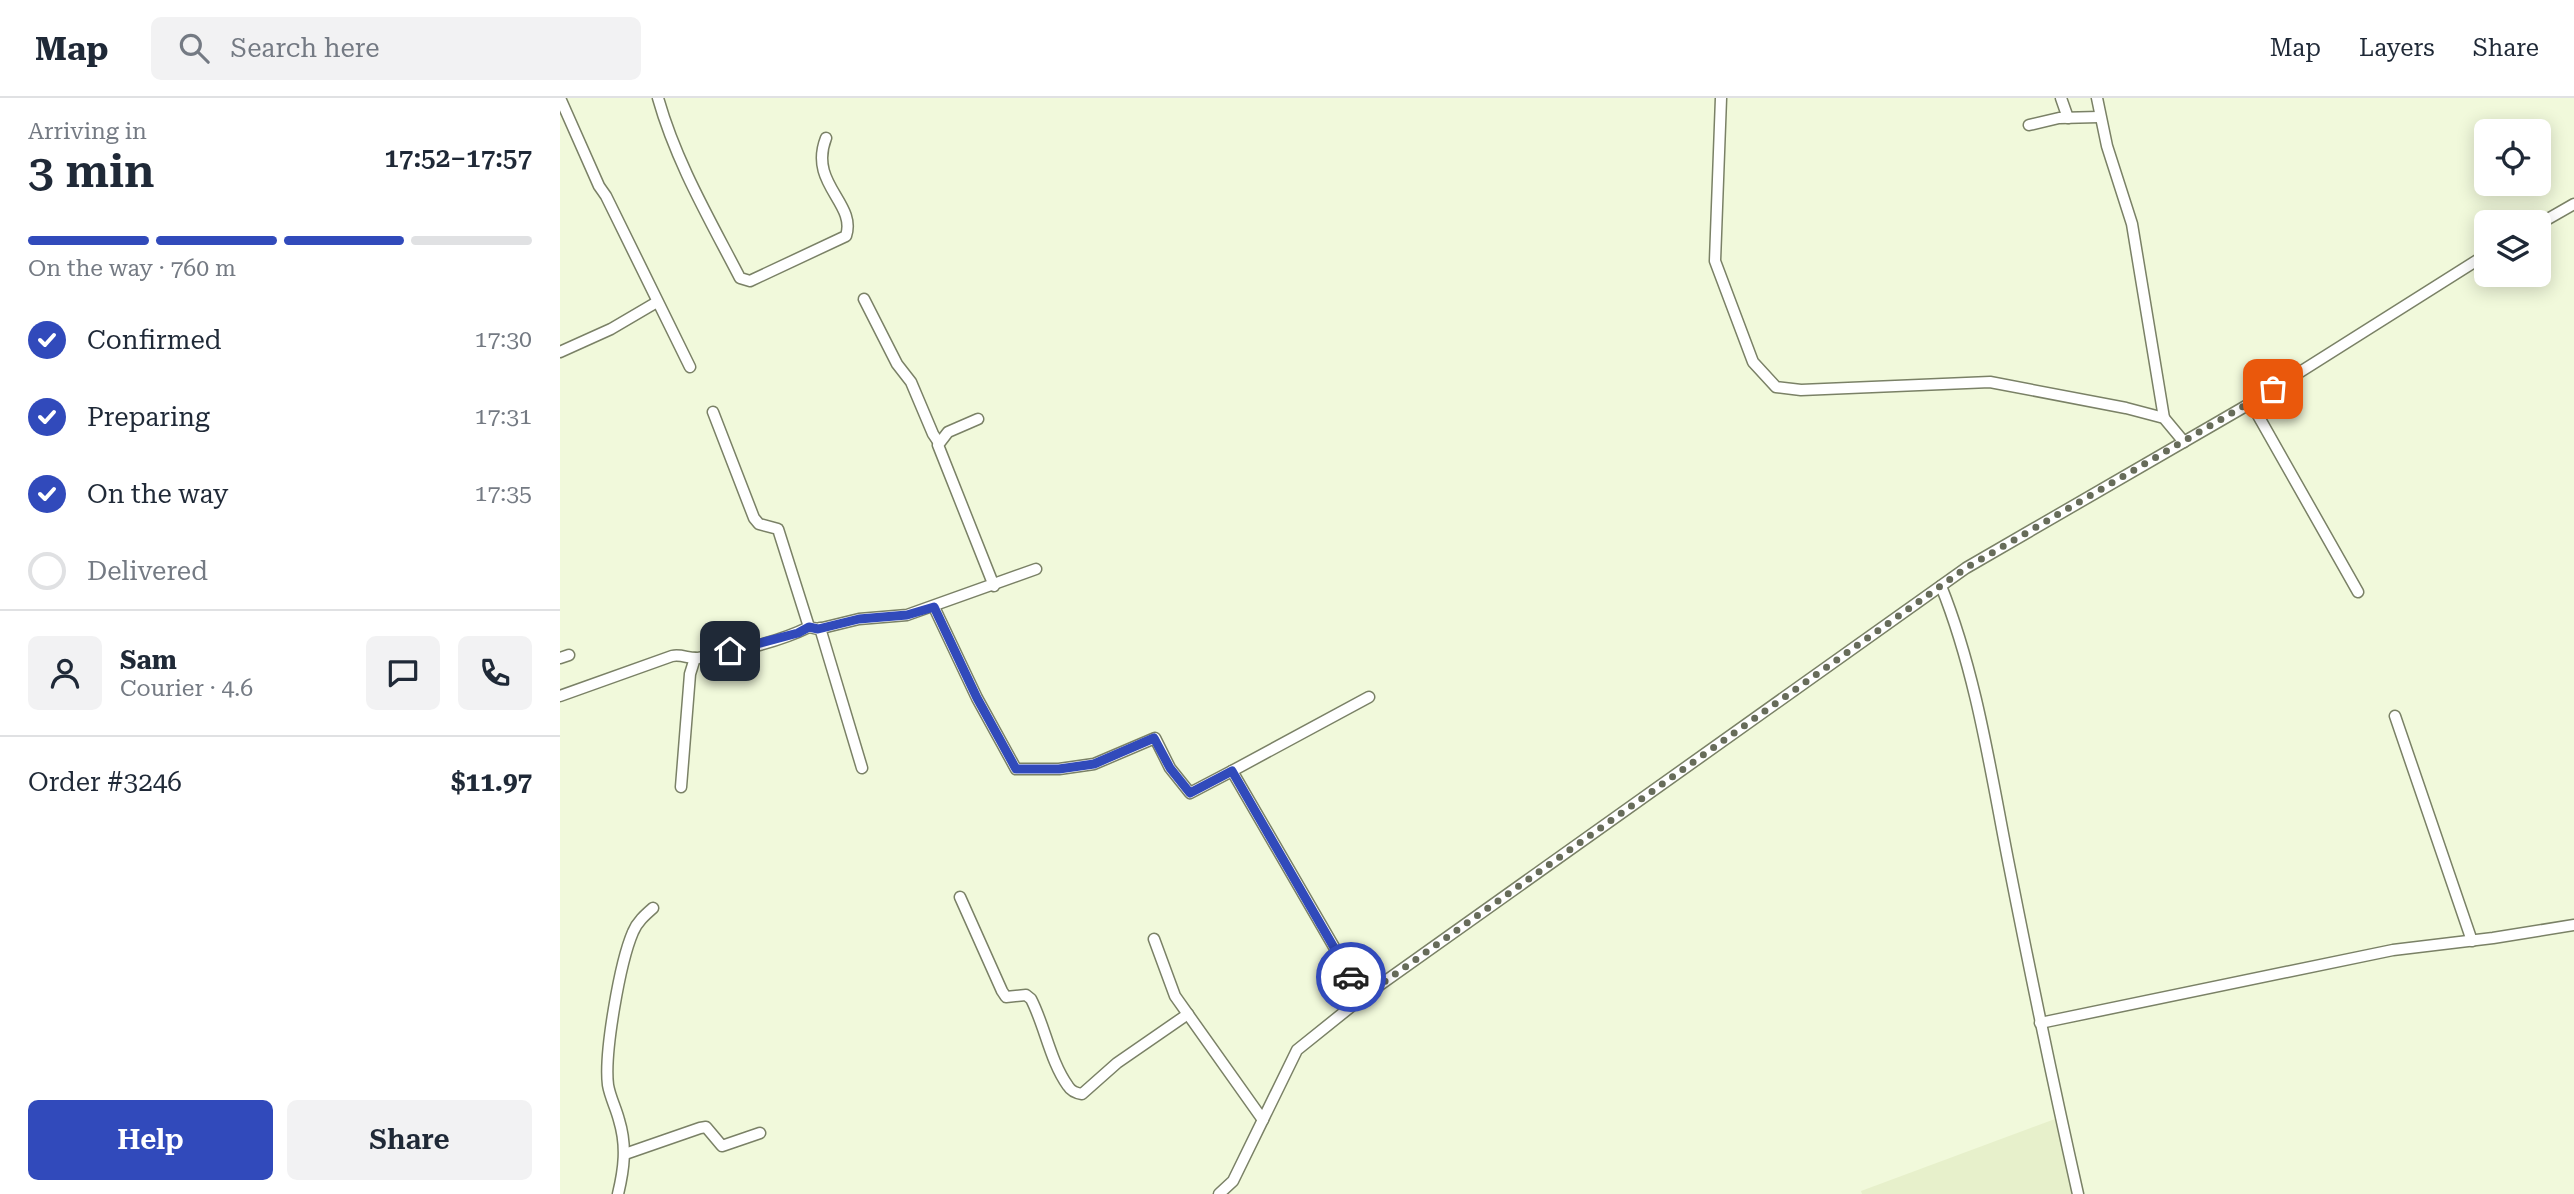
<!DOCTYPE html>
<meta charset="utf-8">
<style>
:root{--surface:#fff;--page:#f2f2f3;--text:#1f2937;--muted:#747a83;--line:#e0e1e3;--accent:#314abb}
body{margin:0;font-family:"Roboto Serif",serif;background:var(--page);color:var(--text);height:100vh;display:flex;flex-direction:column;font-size:26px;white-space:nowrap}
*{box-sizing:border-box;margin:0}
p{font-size:23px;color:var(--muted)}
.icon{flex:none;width:38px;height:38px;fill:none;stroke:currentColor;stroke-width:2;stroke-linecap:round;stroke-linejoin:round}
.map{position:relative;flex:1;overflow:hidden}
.details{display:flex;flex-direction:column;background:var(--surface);width:560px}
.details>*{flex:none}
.fabs{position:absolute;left:1914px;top:21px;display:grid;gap:14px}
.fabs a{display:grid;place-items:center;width:77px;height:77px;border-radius:10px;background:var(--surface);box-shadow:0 4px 18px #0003;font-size:35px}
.pin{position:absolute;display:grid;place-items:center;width:60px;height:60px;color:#fff;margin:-30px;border-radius:14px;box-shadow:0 4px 10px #0006}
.courier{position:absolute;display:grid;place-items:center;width:70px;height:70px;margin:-35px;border:5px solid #314abb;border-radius:50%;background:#fff;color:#222;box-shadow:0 2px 9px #0007}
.headline em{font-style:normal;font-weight:600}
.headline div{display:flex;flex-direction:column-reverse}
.headline{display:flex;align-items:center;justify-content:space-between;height:119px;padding:0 28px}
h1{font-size:46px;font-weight:600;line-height:52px}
.bar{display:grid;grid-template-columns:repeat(4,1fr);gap:10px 7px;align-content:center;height:84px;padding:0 28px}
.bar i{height:9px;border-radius:5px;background:var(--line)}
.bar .current{background:var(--accent)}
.bar p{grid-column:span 4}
.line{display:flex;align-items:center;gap:18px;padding:0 28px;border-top:2px solid var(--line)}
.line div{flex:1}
.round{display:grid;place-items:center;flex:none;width:74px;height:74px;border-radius:10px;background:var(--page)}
ol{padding:0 28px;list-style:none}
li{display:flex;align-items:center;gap:21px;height:77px}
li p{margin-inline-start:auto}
li .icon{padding:7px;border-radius:50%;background:var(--accent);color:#fff;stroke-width:4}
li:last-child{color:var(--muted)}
li i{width:38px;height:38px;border:4px solid var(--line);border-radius:50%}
.action{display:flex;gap:14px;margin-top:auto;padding:14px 28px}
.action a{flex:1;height:80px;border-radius:10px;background:var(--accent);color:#fff;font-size:28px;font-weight:600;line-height:80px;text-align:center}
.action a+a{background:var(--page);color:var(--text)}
header{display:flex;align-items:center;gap:42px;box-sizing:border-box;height:98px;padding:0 35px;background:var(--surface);border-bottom:2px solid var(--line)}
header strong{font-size:33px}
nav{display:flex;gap:38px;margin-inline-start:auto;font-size:24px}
.search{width:490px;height:63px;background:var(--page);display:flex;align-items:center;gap:18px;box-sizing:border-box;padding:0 24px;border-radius:10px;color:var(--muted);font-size:26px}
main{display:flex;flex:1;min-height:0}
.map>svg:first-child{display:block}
</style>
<header>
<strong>Map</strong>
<div class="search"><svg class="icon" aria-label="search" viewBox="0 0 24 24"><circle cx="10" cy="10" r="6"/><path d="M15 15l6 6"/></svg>Search here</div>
<nav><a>Map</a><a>Layers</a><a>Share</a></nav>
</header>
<main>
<section class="details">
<div class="headline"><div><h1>3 min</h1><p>Arriving in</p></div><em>17:52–17:57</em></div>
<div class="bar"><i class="current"></i><i class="current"></i><i class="current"></i><i></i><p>On the way · 760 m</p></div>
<ol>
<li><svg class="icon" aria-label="check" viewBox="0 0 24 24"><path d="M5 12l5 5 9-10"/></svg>Confirmed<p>17:30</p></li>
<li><svg class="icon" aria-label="check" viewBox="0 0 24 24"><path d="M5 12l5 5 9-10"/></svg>Preparing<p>17:31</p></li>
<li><svg class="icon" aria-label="check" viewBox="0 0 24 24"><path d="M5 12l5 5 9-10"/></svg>On the way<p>17:35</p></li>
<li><i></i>Delivered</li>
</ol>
<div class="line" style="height:126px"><a class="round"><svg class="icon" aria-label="person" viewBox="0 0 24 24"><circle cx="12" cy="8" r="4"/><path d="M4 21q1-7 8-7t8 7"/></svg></a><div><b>Sam</b><p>Courier · 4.6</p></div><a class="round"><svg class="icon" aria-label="chat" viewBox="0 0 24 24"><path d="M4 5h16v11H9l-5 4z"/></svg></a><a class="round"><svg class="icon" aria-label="phone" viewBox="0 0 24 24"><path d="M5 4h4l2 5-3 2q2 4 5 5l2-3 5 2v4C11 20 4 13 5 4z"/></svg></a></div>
<div class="line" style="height:91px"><div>Order #3246</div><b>$11.97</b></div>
<div class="action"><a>Help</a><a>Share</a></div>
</section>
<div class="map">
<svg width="2014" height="1096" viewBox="0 0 2014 1096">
<rect width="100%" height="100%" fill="#f1f9db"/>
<path fill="#e7f0cb" d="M1495,1021L1512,1096H1302L1301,1093Z"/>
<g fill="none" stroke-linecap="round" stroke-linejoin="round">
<g stroke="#7a8166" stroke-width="13">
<g id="minor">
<path d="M0,0L39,88L46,98L130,269"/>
<path d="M98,0C116,64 150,122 180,180L190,183L286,138C297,105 248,86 266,40"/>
<path d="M1161,0L1155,163L1193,264L1216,289L1241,292L1430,284L1566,310L1604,320L1624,344"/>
<path d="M1501,0L1508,20"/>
<path d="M1537,0L1547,48L1572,126L1604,320"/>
<path d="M1469,27L1499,20L1539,19"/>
<path d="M1979,126L2014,106"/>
<path d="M304,201L337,266L351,284L373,336L379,345"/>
<path d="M0,254L51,231L97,204"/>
<path d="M1691,305L1798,494"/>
<path d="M153,314L194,420L199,426L218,431L249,529L258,531L299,521L347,517L476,471"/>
<path d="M418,321L388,334L378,347L434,488"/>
<path d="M1381,488C1416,575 1430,670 1448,762C1470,874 1493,985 1518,1096"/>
<path d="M374,509L417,600L456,671H499L534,666L595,640L610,670L630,695L672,673L803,899"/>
<path d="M260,530L302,670"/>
<path d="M0,560L9,557"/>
<path d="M0,598L112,558C122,556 129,561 138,560C172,555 219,544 249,529"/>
<path d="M1835,618L1912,843"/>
<path d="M672,673L809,599"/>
<path d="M121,689L130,576L135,560"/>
<path d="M400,799L442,893L446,899L466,897L471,901C485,928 490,963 508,988C511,993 515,995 522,996L557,965L628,916"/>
<path d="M594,841L615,898L703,1022"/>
<path d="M1480,925L1833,852L1933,840L2014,827"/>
<path d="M65,1056L140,1030L146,1029L162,1048L200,1035"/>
<path d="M58,1096C64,1071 67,1048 59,1022C56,1010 50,999 48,987C44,955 60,864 73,834C77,824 85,817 93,810"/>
<path d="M659,1096L673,1083L737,952L803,899L1406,470L1691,305L1927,156"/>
</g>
</g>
<use href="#minor" stroke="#fff" stroke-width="10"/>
</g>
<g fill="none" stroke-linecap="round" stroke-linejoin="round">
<path stroke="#676c5a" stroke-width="7" stroke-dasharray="0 12.6" d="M791,879L803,899L1406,470L1713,291"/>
<path stroke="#314abb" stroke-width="9" d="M170,553L238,535L249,529L258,531L299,521L347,517L374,509L417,600L456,671H499L534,666L594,640L610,670L630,695L672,673L791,879"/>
</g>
</svg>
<div class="fabs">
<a><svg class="icon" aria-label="locate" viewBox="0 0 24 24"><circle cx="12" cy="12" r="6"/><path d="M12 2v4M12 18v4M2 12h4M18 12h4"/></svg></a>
<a><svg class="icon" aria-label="layers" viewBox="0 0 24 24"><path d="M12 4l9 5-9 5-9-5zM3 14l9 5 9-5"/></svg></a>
</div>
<div class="pin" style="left:1713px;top:291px;background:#ea580c"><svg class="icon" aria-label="bag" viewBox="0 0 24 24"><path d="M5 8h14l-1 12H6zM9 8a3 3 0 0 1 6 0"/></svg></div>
<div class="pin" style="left:170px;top:553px;background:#1f2937"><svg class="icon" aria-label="home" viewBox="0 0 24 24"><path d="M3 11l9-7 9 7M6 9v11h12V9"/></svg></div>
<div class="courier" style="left:791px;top:879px"><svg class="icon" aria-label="car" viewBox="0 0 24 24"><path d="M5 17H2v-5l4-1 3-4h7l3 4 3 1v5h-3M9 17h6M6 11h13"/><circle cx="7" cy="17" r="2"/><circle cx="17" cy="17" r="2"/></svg></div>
</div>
</main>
